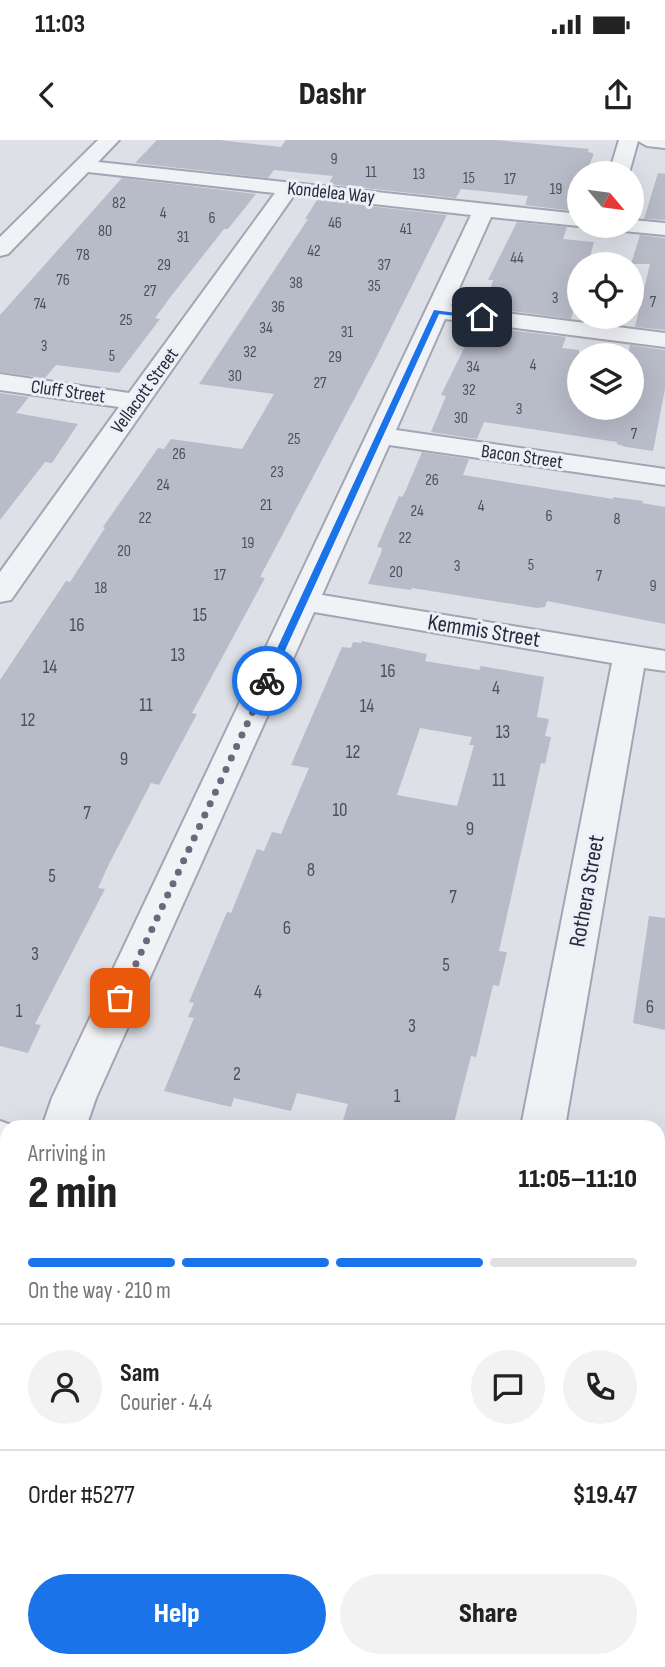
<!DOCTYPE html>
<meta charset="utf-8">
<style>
:root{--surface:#fff;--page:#f2f2f2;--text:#222;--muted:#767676;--line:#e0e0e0;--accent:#1a73e8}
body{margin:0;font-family:"Sofia Sans Condensed",sans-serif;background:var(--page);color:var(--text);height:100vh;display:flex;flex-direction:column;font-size:26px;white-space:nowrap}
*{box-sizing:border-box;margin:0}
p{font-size:23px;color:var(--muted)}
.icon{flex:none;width:38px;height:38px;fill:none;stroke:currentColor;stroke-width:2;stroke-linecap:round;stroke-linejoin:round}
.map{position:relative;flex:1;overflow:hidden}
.side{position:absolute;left:0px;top:980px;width:665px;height:548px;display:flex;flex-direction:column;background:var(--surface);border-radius:21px 21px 0 0;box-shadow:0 7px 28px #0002}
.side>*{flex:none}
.needle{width:46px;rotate:119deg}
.controls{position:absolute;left:567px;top:21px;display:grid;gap:14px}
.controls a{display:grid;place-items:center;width:77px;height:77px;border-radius:50%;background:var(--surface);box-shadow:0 7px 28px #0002;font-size:35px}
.pin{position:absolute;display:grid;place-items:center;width:60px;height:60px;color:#fff;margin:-30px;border-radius:14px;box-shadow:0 4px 10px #0006}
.courier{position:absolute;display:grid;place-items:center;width:70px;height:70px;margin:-35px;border:5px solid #1a73e8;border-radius:50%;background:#fff;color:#222;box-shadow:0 2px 9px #0007}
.summary em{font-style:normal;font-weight:800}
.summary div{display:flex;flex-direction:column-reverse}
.summary{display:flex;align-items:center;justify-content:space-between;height:119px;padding:0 28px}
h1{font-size:46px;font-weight:800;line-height:52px}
.bar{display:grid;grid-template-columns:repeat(4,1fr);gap:10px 7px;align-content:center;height:84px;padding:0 28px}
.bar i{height:9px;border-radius:5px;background:var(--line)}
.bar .selected{background:var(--accent)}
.bar p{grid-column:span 4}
.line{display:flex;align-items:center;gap:18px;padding:0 28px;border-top:2px solid var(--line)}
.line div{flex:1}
.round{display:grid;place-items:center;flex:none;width:74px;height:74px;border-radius:37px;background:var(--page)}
.primary-button{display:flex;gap:14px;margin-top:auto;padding:14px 28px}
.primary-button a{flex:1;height:80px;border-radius:42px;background:var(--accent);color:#fff;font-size:28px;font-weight:800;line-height:80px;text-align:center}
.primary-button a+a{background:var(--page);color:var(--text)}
.status{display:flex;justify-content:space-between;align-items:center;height:49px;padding:0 35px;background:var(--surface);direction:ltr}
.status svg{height:19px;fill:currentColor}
header{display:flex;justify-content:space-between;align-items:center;height:91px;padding:0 28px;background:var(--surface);font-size:32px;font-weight:800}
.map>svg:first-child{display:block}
</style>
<div class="status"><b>11:03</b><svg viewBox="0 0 49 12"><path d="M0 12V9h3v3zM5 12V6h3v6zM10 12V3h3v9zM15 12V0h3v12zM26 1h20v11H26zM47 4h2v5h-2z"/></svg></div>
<header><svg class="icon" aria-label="back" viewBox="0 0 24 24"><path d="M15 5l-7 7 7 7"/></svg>Dashr<svg class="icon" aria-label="share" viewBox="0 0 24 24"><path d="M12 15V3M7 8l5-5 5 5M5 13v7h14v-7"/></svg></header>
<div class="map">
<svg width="665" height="1527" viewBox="0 0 665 1527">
<rect width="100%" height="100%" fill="#dee0e8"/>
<path fill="#cccfda" d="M0,1088L7,1090V1521H658V1260L665,1262V1527H0Z"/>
<g fill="#c0d2bf">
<path d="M658,1246L665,1248V1310L658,1321Z"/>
<path d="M0,1331L7,1333V1521H629L649,1527H0Z"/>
</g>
<g fill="#b8bbc8" fill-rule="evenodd">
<path d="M157,0H220L281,7L286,0H496L589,9L588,12L593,13V16L586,33H579V54L573,71L525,65L528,56L461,49L456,58L328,44L333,36L274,30L268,38L135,23Z"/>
<path d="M658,33L665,34V80L644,79Z"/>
<path d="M122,38L256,54L228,89H224L172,155L155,178L160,179L119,233L56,225L45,238L0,232V175Z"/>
<path d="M317,60L447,75L376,218L260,437L265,438L192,573L197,574L159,645L151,643L109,724L98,748L105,749L35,884L41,885L28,913L0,906V540L66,441L70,442L105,388L103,387L158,308L164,309L171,299L242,309L274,254L199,244L308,79H305Z"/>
<path d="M517,82L567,87L563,99L594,102L588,124H579V152L571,179L483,167L492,144L493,140H488Z"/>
<path d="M640,95L665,98V190L635,187L650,124H631Z"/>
<path d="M475,186L566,197L562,208L579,210V268H632V215H628L630,205L665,210V249L653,311L626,307L617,304V302L484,282L477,299L431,292L446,256L441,255Z"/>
<path d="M0,253L29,257L16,273L78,284L52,323L45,322L0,380Z"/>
<path d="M422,312L469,319L463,335L613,359V357L643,361L642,363L665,367V484L547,461L545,467L537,468L412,448L411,450L368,444L381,413L382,408L377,407L399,356L402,357L405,352Z"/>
<path d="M362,501L427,514L425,521L479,530L481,526L544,537L537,577L549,579L545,596L551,597L545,624L541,623L499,811L507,812L499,846L493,845L476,917L471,916L453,987H341L348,964L297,953L291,971L234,958L231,967L164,951L194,878L188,877L194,863L189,862L227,772L231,773L257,709L264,711L272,692L281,694L309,628L291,625L342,507L351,508L353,502L361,503ZM420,588L472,597L469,605H474L457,666L397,655Z"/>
<path d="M649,776L665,778V890L633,883Z"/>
</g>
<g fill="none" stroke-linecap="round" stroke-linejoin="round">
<g stroke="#a3a6b2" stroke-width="4">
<g id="minor">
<path d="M98,0H119L98,22L579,74V86H581H579L491,77L451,166L665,193V207L445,179L396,290L665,329V345L389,305L322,455L665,511V531L644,528L565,987H521L612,523L314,472L96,958L86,987H42L52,958L471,75L294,55L11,460L0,462V432L119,267L0,250V234L129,253L275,53L88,32L8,114L0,116V97Z"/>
<path d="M619,0H665V8L647,6L638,1L629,33H609Z"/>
<path d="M632,80L665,83V95L623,91L621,86H632Z"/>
<path d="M0,981L17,987H7V1023L0,1021Z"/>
<path d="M658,1139L665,1141V1189L658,1187Z"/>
</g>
</g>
<use href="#minor" fill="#f1f2f6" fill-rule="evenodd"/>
</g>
<path fill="#1a73e8" d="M434,170L486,177L482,179L439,174L271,541L263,543L262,541Z"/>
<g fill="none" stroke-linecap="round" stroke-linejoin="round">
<path stroke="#676a7a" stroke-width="7" stroke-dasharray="0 12.6" d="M120,858L267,541"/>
</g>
<g text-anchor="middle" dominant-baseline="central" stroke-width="6" stroke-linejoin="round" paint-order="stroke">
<g font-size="16" fill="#4b4f61">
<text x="334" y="19">9</text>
<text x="371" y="32">11</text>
<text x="419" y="34">13</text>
<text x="469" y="38">15</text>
<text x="510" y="39">17</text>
<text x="556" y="49">19</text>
<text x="119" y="63">82</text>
<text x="163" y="73">4</text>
<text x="212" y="78">6</text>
<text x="335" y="83">46</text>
<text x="406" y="89">41</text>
<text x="105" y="91">80</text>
<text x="183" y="97">31</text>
<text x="314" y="111">42</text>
<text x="83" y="115">78</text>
<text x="517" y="118">44</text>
<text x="164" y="125">29</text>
<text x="384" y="125">37</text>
<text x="63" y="140">76</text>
<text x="296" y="143">38</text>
<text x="374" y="146">35</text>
<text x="150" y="151">27</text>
<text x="555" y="158">3</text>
<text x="653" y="162">7</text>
<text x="40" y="164">74</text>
<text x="278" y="167">36</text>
<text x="126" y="180">25</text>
<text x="266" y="188">34</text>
<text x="347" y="192">31</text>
<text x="44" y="206">3</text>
<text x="250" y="212">32</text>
<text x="112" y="216">5</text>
<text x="335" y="217">29</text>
<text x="533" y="225">4</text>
<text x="473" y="227">34</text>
<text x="235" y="236">30</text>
<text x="320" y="243">27</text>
<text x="469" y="250">32</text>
<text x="519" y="269">3</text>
<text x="461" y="278">30</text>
<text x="634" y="294">7</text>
<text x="294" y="299">25</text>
<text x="179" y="314">26</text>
<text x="277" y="332">23</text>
<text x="432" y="340">26</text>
<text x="163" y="345">24</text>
<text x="266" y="365">21</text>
<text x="481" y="366">4</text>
<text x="417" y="371">24</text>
<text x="549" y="376">6</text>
<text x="145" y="378">22</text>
<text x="617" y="379">8</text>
<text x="405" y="398">22</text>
<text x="248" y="403">19</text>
<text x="124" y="411">20</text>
<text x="531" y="425">5</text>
<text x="457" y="426">3</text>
<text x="396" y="432">20</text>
<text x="220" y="435">17</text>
<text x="599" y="436">7</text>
<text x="653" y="446">9</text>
<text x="101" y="448">18</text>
</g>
<g font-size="19" fill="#272b3f" stroke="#edeff6">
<text transform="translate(331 53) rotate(6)">Kondelea Way</text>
<text transform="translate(145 251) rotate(-54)">Vellacott Street</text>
<text transform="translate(68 252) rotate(8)">Cluff Street</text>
<text transform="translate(522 317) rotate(8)">Bacon Street</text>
</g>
<g font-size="19" fill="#4b4f61">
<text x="200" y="475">15</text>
<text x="77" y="485">16</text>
<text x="178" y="515">13</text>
<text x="50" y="527">14</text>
<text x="388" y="531">16</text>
<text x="496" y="548">4</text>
<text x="146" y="565">11</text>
<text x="367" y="566">14</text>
<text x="28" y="580">12</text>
<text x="503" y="592">13</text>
<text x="353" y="612">12</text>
<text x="124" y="619">9</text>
<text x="499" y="640">11</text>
<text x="340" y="670">10</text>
<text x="87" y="673">7</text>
<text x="470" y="689">9</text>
<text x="311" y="730">8</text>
<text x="52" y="736">5</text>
<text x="453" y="757">7</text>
<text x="287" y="788">6</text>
<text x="35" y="814">3</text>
<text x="446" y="825">5</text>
<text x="258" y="852">4</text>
<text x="650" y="867">6</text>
<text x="19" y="871">1</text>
<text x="412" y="886">3</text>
<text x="237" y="934">2</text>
<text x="397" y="956">1</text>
</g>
<g font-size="23" fill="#272b3f" stroke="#edeff6">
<text transform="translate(484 491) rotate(9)">Kemmis Street</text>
<text transform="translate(587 751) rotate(-80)">Rothera Street</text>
</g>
</g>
</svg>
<div class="controls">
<a><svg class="needle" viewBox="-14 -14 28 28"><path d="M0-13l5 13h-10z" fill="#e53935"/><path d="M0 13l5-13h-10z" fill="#767676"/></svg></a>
<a><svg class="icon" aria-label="locate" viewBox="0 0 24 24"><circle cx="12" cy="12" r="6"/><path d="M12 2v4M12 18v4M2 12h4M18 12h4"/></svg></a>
<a><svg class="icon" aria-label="layers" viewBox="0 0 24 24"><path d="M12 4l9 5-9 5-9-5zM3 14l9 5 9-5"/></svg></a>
</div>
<div class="pin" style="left:120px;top:858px;background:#ea580c"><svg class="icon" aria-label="bag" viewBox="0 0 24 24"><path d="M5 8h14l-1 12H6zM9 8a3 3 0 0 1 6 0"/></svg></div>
<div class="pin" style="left:482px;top:177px;background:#1f2937"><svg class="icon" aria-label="home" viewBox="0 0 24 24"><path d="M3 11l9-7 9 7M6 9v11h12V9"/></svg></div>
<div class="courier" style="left:267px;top:541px"><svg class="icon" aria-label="bike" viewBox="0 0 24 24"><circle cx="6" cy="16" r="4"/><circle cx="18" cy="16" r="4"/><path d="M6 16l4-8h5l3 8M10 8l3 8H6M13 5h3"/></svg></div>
<section class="side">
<div class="summary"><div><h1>2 min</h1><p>Arriving in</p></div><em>11:05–11:10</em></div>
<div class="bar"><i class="selected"></i><i class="selected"></i><i class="selected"></i><i></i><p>On the way · 210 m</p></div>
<div class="line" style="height:126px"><a class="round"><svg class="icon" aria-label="person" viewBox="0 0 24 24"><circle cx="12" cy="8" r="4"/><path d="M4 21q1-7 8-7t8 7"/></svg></a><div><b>Sam</b><p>Courier · 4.4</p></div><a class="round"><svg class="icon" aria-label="chat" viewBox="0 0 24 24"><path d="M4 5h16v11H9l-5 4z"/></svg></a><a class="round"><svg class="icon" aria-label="phone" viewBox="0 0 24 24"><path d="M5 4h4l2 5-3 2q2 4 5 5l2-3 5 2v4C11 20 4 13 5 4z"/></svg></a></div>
<div class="line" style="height:91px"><div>Order #5277</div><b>$19.47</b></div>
<div class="primary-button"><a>Help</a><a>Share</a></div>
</section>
</div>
